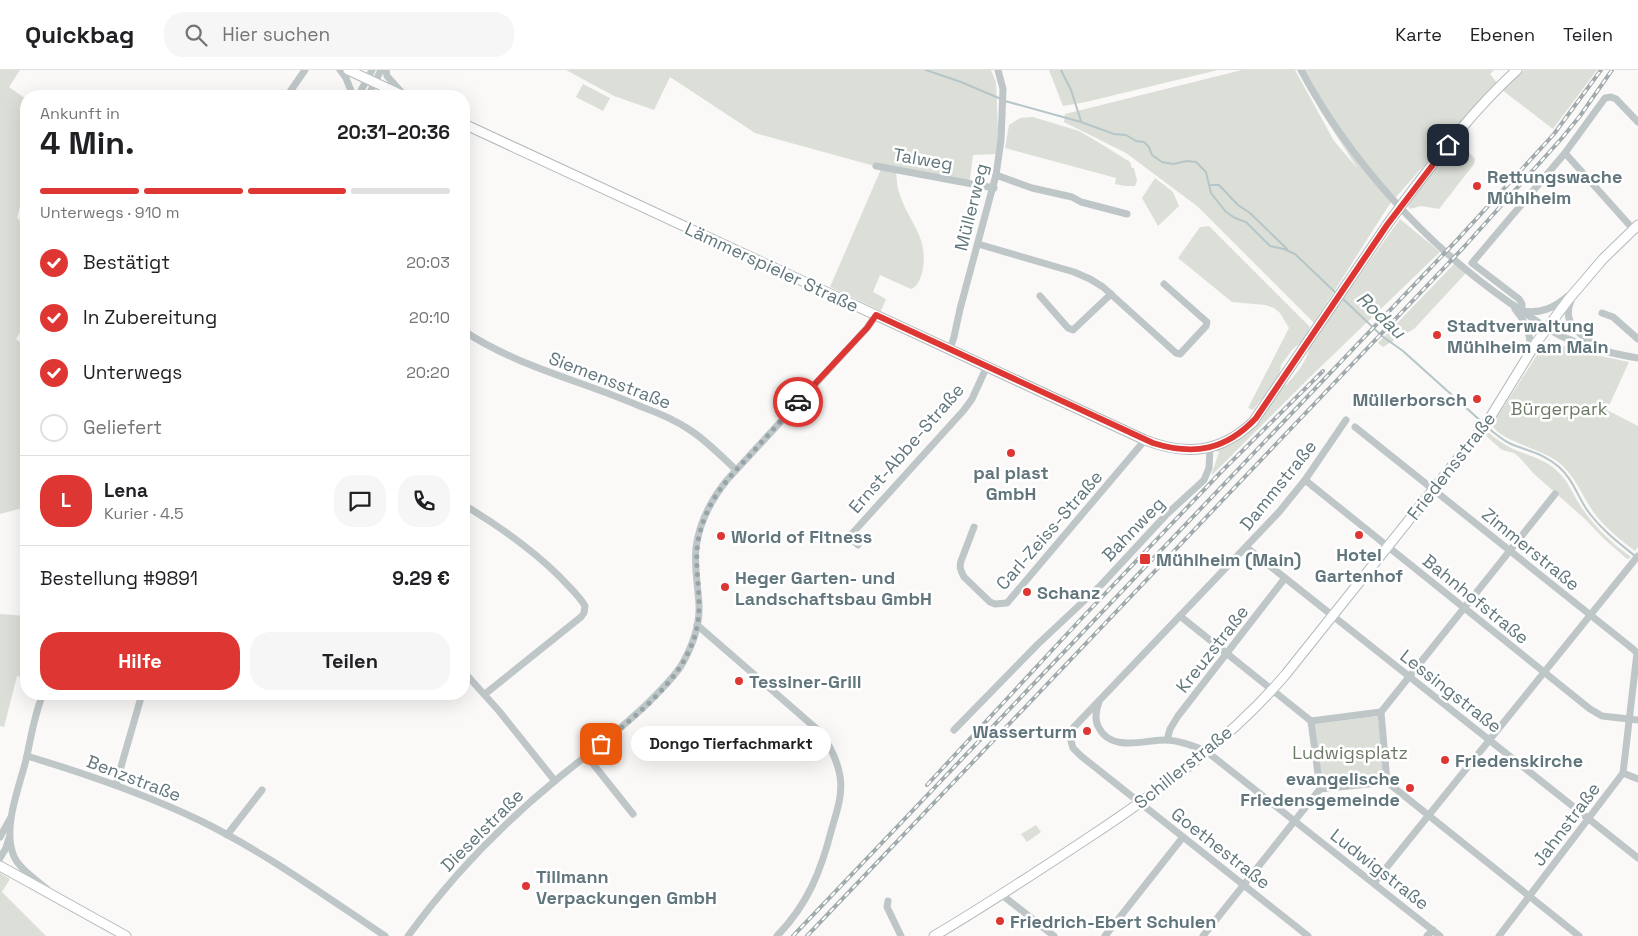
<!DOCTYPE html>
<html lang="de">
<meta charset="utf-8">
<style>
:root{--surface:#fff;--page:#f6f6f6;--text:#202124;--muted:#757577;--line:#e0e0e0;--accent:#de3733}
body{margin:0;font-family:"Space Grotesk",sans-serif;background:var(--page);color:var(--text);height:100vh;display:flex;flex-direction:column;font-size:19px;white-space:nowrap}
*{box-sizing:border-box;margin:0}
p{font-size:16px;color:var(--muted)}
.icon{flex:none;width:28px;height:28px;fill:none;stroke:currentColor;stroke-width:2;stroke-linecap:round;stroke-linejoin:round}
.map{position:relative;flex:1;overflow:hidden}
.panel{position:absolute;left:20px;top:20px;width:450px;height:610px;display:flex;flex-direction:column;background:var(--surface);border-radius:20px;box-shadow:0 5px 20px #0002}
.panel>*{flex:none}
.pin{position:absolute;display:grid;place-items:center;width:42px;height:42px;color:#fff;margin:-21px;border-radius:10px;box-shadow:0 2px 8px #0006}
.courier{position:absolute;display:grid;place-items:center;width:50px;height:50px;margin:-25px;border:4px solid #de3733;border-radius:50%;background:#fff;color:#222;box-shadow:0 1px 6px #0007}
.bubble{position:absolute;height:35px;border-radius:18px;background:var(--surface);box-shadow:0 5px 20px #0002;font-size:16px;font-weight:700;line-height:35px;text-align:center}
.summary em{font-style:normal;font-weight:700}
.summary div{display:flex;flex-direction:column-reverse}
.summary{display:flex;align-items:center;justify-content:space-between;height:85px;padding:0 20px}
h1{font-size:32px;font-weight:700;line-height:38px}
.bar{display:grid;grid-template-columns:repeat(4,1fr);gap:8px 5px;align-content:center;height:60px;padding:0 20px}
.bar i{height:6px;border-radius:4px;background:var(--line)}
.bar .on{background:var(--accent)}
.bar p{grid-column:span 4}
.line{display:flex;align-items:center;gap:12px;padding:0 20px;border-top:1px solid var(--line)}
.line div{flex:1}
.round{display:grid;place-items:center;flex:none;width:52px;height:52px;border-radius:20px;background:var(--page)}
ol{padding:0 20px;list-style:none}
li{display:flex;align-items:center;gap:15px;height:55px}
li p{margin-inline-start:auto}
li .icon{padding:5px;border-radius:50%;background:var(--accent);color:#fff;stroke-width:4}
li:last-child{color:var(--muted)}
li i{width:28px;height:28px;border:2px solid var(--line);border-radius:50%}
.primary-button{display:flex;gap:10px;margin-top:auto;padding:10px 20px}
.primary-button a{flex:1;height:58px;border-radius:20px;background:var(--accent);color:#fff;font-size:20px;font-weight:700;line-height:58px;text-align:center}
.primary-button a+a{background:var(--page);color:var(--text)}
header{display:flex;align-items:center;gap:30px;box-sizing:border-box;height:70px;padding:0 25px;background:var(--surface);border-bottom:1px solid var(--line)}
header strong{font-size:24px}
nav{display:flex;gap:28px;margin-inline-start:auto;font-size:18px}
.search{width:350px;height:45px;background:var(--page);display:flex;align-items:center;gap:12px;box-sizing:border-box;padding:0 18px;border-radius:20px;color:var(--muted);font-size:19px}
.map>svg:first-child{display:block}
</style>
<header>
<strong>Quickbag</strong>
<div class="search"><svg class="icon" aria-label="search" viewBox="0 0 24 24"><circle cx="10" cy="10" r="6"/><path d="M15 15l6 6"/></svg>Hier suchen</div>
<nav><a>Karte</a><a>Ebenen</a><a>Teilen</a></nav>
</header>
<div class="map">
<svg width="1638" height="866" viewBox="0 0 1638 866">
<rect width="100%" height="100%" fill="#faf9f8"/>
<g fill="#dbdfd7">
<path d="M0,0H20L9,17L26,29V111L17,148L26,156V252L16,269L26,277V437L0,444Z"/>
<path d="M566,0H991L996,12L999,84L973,85L969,116L896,102C897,110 897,118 900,125C910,155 930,168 922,203C920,210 918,216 911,219L880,205L873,222L886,229L881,241L830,217L881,99L889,100L755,63L670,7L654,40L614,26Z"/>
<path d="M1049,0H1218L1086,32L1063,36Z"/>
<path d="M1242,0H1295L1334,71L1358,99L1321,42L1299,0H1494L1490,4L1497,13L1389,135L1314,253L1197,136L1126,83L1064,52L1065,44Z"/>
<path d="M1524,0H1597L1553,59L1502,20Z"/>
<path d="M583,14L610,28L603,41L576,27Z"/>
<path d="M1033,47L1079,61L1098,72L1130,92L1132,98H1134L1137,111L1135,116H1125L1115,114L1116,108L1005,78L1009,55L1020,48Z"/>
<path d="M1456,72L1459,75L1462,73L1469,79L1468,81L1475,89L1474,94L1439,139L1421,136L1410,139L1408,136L1419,117Z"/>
<path d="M1155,108L1173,122L1179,136L1158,156L1142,128Z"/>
<path d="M1400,149L1440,182L1308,309L1211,406L1219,382L1216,381C1222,377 1231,375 1237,371C1258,356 1271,335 1284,314L1286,315C1297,303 1308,290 1311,273Z"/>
<path d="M1209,156L1310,257L1305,269L1293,279L1281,295L1279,307L1253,340L1248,338L1289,258L1280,243L1274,238L1265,235L1232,232L1178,188L1200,157Z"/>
<path d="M1455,193L1466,203L1414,259L1383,277L1378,273Z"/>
<path d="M1546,272H1551L1586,283L1629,292L1607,340L1638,356V477L1635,481C1621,470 1606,459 1595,444C1582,427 1576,406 1558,392C1542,379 1500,371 1492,355L1544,274Z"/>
<path d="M1486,363H1489C1496,369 1503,374 1511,378C1526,385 1544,389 1556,400C1568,410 1572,423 1580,435C1593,455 1611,473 1631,487L1628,489H1627L1603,468L1586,450L1533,403L1520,388L1514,383L1502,380L1485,365Z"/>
<path d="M0,544L26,546V609L17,606L4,657L0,656Z"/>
<path d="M1378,646L1384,710L1322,716L1315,654Z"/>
<path d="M1036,755L1041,762L1027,772L1021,764Z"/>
<path d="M0,803L10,809L2,822L46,866H0Z"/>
</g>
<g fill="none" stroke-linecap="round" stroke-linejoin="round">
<g stroke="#b6c6c8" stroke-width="2">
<path d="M926,0L961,12L1001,29"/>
<path d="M1061,0L1071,20L1081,51"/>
<path d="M1005,31L1081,52L1114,64L1126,65L1136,71L1144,72L1149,77L1152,85L1162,92L1173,94L1187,91L1196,92L1206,102L1211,123L1226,142L1235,148L1246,152L1270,176L1284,179L1295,184L1337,224"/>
<path d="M1210,115H1219L1238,135L1250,143L1287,179"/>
<path d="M1341,227L1382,266L1403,281L1483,353"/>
<path d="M1486,356C1494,363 1502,370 1511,374C1528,381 1545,384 1559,397C1574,410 1578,429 1590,444C1603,461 1619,473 1635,486"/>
</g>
<g stroke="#b3babc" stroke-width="11">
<g id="major">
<path d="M348,0L404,26"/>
<path d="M464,54L1145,370C1186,386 1220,383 1253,352L1387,155"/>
<path d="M1406,129C1440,84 1475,38 1517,0"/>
<path d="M0,796L126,866"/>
<path d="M934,866C985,836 1035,803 1085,770C1155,724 1231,669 1286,604L1488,351L1536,273L1568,230L1603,189L1638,155"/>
</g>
</g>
<g stroke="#bfc6c8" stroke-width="7">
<path d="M340,0L346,8L353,26"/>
<path d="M386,0L387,6L404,25"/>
<path d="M1301,0C1350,91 1425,174 1510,233C1527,244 1543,257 1561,266C1585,277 1613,284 1638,288"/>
<path d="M287,26L305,0"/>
<path d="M358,26L372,0"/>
<path d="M368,26L381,0"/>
<path d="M1565,83L1633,159"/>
<path d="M876,96L994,118"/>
<path d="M996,105L1032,118L1072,127L1081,132L1127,144"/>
<path d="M978,174L1074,202L1090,209L1103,217L1176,283L1180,284L1206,256L1207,252L1164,214"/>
<path d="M1040,226L1068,258L1073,260L1111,224"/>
<path d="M1568,226C1554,238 1541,244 1522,241V234L1519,229L1472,193L1565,83L1605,28L1611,27L1616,29L1638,52"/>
<path d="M1571,231C1561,252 1579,264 1595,275"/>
<path d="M1515,239C1525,251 1532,265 1530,281"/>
<path d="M1602,243L1613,247L1638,269"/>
<path d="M464,261C518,297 583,311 642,337C659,343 675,350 690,360C707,371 721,386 736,400"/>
<path d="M950,279L954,267L960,239L996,105L1001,70L1003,19L998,0"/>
<path d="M1355,357L1633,579L1637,583L1623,703L1499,866"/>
<path d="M1305,410L1590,639L1602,646L1638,650"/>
<path d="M464,435C499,456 531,478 560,507C568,516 579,525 585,536L584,543L581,547L485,624"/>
<path d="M974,457L961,491C959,498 961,501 964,507L990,532L995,534L1007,533L1145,370"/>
<path d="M858,475L849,467L964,340L972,329L987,296"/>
<path d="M1246,477L1638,788"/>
<path d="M1180,546L1311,651"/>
<path d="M697,555L819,661C829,674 837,689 840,706C843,724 837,741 832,758C821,801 808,834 777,866"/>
<path d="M464,602L499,641L555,711"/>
<path d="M43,624C34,645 31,668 26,690C19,718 3,756 13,784C17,797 37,811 47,819"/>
<path d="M1099,632C1096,640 1094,650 1099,658C1112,683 1147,669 1168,670C1181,671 1194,676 1206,681L1440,866"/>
<path d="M1381,642L1555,424"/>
<path d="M1381,642L1387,712L1320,719L1311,651Z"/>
<path d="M954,660L1038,574L1101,515L1166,445L1204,410L1209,398L1210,378"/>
<path d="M1167,670L1170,659L1178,646L1285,508"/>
<path d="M586,685L633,744"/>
<path d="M27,686C87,704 145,724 201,751C266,783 325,826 385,866"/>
<path d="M1623,703L1638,709"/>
<path d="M1387,712L1579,866"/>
<path d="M116,714L142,624"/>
<path d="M227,765L262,720"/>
<path d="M0,767L10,749"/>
<path d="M0,788L6,778L9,768"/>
<path d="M1374,813L1638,486"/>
<path d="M1002,825L1054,866"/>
<path d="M888,831L887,837L901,866"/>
<path d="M408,866C450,808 500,756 556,710C588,684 622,659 651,630C662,619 673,608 681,596C692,577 700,557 699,535C698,516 694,497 696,478C699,453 711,430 727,410L867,258L876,245"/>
<path d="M1105,866L1183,767"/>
<path d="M1203,866L1320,719"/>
<path d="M1308,866L1081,686L1073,678L1071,671V664L1074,657L1279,442L1305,410L1346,350"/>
<path d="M1427,866L1433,860"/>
</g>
<use href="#major" stroke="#fff" stroke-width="9"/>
<g stroke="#a1abae" stroke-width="4">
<g id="rail">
<path d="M927,715L1081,549L1221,402L1323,301"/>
<path d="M793,866L1457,170L1554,64L1601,0"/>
<path d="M807,866L1464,177L1562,68L1580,46L1612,0"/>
</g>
</g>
<use href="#rail" stroke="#fff" stroke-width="2" stroke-dasharray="5.5" stroke-linecap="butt"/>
<g stroke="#b3babc" stroke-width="11" stroke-linecap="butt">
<path id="major-bridge" d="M1387,155L1406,129"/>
</g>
<use href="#major-bridge" stroke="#fff" stroke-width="9"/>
</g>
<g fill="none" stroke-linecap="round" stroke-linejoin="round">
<path stroke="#97a4a7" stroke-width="5" stroke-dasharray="0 9" d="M601,674C644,639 700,597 699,536C699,501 691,482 705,447C715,421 734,402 752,383C767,366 783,349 798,332"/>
<path stroke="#de3733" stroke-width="6" d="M798,332L867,258L876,245L1153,373C1194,386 1226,380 1256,348L1387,155L1448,75"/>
</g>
<g fill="#de3733" stroke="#fff" stroke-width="2">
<circle cx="1477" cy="116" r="5"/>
<circle cx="1437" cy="265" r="5"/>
<circle cx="1477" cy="329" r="5"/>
<circle cx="1011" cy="383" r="5"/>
<circle cx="1359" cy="465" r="5"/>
<circle cx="721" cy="466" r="5"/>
<rect x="1139" y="483" width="12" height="12" rx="2.5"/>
<circle cx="725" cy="517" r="5"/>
<circle cx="1027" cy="522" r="5"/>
<circle cx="739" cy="611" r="5"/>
<circle cx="1087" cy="661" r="5"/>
<circle cx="1445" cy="690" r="5"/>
<circle cx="1410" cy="718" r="5"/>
<circle cx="526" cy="816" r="5"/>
<circle cx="1000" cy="851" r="5"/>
</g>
<g text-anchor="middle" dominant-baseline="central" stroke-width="5" stroke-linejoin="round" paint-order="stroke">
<g font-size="18" fill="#61767c" stroke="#fff">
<text transform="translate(923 89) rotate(10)">Talweg</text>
<text transform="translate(971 137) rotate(-76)">Müllerweg</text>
<text transform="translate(772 197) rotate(25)">Lämmerspieler Straße</text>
<text transform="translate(610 310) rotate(21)">Siemensstraße</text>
<text transform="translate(906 378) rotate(-49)">Ernst-Abbe-Straße</text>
<text transform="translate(1451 396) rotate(-52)">Friedensstraße</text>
<text transform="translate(1278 415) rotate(-51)">Dammstraße</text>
<text transform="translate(1133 459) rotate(-46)">Bahnweg</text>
<text transform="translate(1049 460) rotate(-49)">Carl-Zeiss-Straße</text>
<text transform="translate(1531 479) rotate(39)">Zimmerstraße</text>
<text transform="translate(1476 529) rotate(39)">Bahnhofstraße</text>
<text transform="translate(1212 579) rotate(-52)">Kreuzstraße</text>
<text transform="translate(1451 621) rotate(38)">Lessingstraße</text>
<text transform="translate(1183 697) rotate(-39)">Schillerstraße</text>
<text transform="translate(134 708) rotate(21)">Benzstraße</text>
<text transform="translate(1566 754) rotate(-53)">Jahnstraße</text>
<text transform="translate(482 760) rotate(-45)">Dieselstraße</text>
<text transform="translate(1221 778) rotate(38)">Goethestraße</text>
<text transform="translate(1380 799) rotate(38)">Ludwigstraße</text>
</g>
<g font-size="18" font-weight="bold" fill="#61767c" stroke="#fff" text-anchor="start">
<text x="1487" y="106">Rettungswache<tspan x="1487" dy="21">Mühlheim</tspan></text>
<text x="1447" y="255">Stadtverwaltung<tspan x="1447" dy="21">Mühlheim am Main</tspan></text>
<text x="1467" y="329" text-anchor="end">Müllerborsch</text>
<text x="1011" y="402" text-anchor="middle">pal plast<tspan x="1011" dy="21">GmbH</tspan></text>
<text x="731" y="466">World of Fitness</text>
<text x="1359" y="484" text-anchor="middle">Hotel<tspan x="1359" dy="21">Gartenhof</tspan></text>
<text x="1156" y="489">Mühlheim (Main)</text>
<text x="735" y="507">Heger Garten- und<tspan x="735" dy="21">Landschaftsbau GmbH</tspan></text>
<text x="1037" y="522">Schanz</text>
<text x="749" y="611">Tessiner-Grill</text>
<text x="1077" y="661" text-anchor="end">Wasserturm</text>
<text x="1455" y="690">Friedenskirche</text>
<text x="1400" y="708" text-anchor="end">evangelische<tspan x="1400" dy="21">Friedensgemeinde</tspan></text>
<text x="536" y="806">Tillmann<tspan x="536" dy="21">Verpackungen GmbH</tspan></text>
<text x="1010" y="851">Friedrich-Ebert Schulen</text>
</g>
<g font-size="18" fill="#6d7a65" stroke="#fff">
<text x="1559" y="338">Bürgerpark</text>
<text x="1350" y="682">Ludwigsplatz</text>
</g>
<g font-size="19" font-style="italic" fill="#607a7c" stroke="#fff">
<text transform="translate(1381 245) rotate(43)">Rodau</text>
</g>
</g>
</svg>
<div class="pin" style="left:601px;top:674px;background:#ea580c"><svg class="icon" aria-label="bag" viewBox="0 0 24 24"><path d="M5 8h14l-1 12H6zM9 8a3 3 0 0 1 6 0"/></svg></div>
<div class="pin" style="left:1448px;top:75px;background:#1f2937"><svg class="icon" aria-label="home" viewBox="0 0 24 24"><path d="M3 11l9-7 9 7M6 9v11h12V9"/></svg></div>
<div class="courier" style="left:798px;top:332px"><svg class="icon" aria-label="car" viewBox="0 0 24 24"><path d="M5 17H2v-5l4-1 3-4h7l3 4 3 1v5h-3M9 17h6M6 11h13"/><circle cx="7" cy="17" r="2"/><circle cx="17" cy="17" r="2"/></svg></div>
<div class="bubble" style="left:631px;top:656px;width:200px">Dongo Tierfachmarkt</div>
<section class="panel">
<div class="summary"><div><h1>4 Min.</h1><p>Ankunft in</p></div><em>20:31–20:36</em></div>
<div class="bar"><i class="on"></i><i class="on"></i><i class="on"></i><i></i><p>Unterwegs · 910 m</p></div>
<ol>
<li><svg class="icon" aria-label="check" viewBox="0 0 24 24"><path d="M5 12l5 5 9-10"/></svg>Bestätigt<p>20:03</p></li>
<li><svg class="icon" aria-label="check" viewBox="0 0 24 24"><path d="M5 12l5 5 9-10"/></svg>In Zubereitung<p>20:10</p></li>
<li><svg class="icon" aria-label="check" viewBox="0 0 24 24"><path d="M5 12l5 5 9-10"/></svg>Unterwegs<p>20:20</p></li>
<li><i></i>Geliefert</li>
</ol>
<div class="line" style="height:90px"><b class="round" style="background:var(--accent);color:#fff">L</b><div><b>Lena</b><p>Kurier · 4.5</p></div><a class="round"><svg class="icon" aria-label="chat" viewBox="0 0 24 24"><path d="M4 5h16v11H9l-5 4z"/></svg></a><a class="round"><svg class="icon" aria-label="phone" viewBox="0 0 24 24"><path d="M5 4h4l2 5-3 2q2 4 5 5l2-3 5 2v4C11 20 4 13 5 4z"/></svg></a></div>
<div class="line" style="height:65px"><div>Bestellung #9891</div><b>9.29 €</b></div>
<div class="primary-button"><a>Hilfe</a><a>Teilen</a></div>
</section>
</div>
